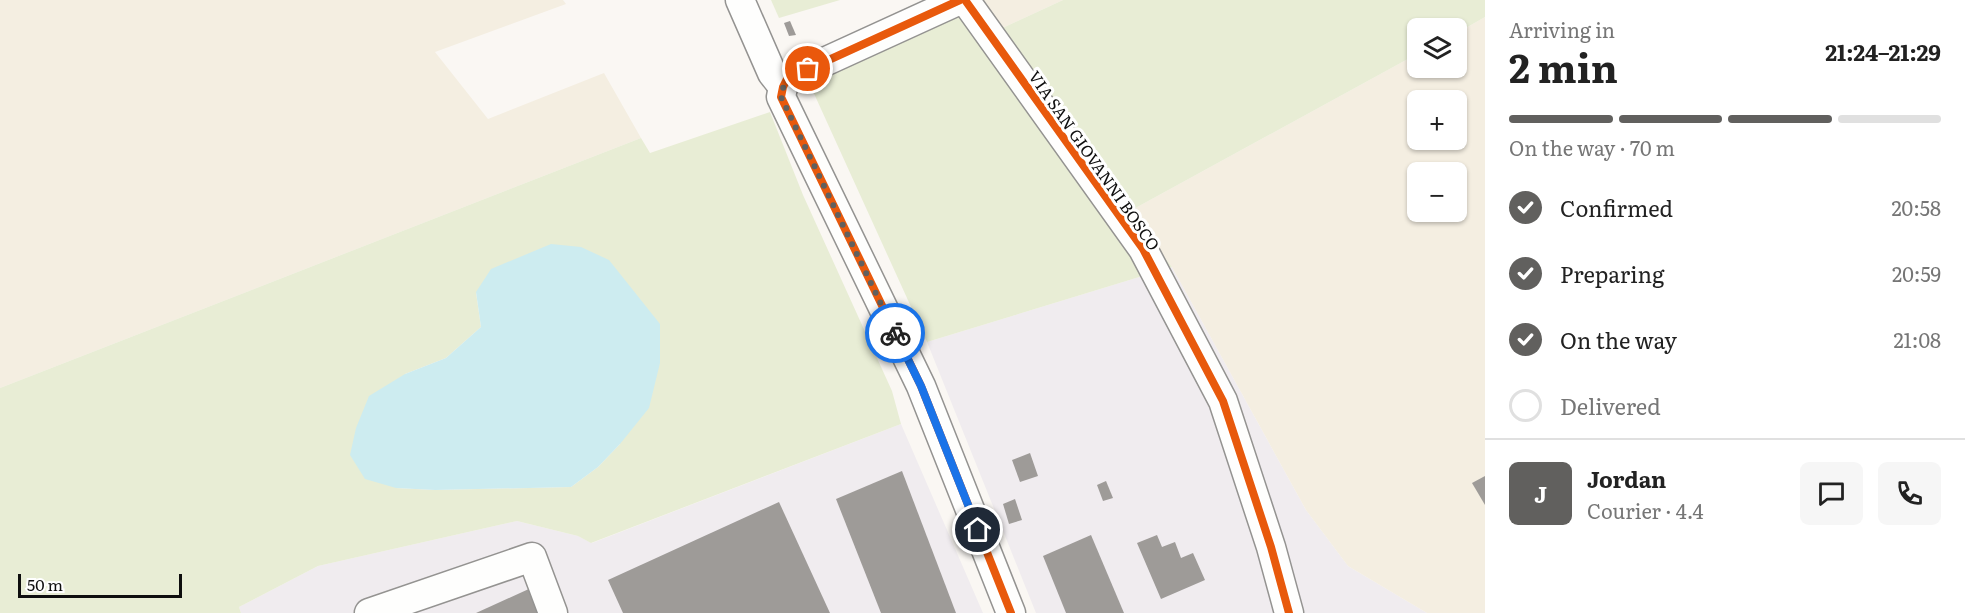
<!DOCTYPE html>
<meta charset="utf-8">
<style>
:root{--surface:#fff;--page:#f6f6f6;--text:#222;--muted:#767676;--line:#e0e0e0;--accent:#61605e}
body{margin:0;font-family:Literata,serif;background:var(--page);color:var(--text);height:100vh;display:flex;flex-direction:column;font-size:22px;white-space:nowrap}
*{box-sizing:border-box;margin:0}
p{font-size:20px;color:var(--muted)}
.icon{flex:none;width:33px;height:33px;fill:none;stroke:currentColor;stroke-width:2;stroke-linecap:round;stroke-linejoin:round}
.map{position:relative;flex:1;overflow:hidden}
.drawer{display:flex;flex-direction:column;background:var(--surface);width:480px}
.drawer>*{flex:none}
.controls{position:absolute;left:1407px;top:18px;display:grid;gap:12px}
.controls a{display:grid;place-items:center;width:60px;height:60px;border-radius:9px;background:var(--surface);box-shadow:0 2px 4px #0004;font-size:30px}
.scale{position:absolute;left:18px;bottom:15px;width:164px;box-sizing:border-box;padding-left:6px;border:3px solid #0e0e0e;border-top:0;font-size:16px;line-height:21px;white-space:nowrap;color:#0e0e0e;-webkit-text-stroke:4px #fff;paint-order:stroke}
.pin{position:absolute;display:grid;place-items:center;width:51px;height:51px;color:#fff;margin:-26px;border:3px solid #fff;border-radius:50%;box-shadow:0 2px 6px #0007}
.courier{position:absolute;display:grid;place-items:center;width:60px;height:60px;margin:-30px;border:4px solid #1a73e8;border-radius:50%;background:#fff;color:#222;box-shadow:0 2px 8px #0007}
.overview em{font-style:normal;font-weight:700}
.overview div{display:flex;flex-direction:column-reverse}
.overview{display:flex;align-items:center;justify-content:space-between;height:102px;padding:0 24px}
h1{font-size:39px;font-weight:700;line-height:45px}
.bar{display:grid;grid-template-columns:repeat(4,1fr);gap:9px 6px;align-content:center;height:72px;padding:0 24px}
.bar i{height:8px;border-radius:4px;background:var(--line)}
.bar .current{background:var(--accent)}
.bar p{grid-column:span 4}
.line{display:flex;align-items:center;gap:15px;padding:0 24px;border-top:2px solid var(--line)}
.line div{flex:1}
.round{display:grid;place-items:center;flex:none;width:63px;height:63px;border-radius:9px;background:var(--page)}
ol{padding:0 24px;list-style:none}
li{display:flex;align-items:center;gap:18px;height:66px}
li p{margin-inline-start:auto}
li .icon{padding:6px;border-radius:50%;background:var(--accent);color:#fff;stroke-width:4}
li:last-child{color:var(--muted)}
li i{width:33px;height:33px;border:3px solid var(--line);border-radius:50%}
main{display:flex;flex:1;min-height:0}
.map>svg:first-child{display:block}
</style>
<main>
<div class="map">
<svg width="1485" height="613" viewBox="0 0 1485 613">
<rect width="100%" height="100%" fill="#faf7f3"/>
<g fill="#f0ecef">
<path d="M1172,267L1306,510L1348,566L1427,613H1036L927,342Z"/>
<path d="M901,424L983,613H241L239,607L318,566L517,521L578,536L592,543Z"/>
</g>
<g fill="#f4eee1" fill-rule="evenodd">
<path d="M0,0H563L566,4L435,52L488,119L604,73L641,138L0,388Z"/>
<path d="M951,0H1063L996,31Z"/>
<path d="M1485,17V613H1427L1348,566L1306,510L1172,267L1130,211L1417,54L1418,68H1456L1457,33ZM1418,100H1456V140H1418ZM1418,172H1456V212H1418Z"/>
</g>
<g fill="#e8edd5" fill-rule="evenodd">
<path d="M771,0H840L779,18Z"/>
<path d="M1063,0H1485V17L1457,33L1456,28H1418L1417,54L1130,211L1172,267L927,342L806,76L959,14L996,31Z"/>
<path d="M770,112L803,195L892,391L901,424L591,543L578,536L517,521L318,566L239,607L241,613H0V388L641,138L650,153ZM476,292L620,444L598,467L571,487L435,490L396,488L405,374L446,358L481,327Z"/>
</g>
<path fill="#cdecf0" d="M551,244L581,247L609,260L660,324V363L649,408L620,444L598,467L571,487L435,490L396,488L365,479L350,455L356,428L369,396L405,374L446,358L481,327L476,292L491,269Z"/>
<g fill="#9e9b98">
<path d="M790,21L796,35L789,36L784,23Z"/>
<path d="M1030,453L1038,476L1020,482L1012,460Z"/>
<path d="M902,471L956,613H881L836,499Z"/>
<path d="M1485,476V505L1472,483Z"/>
<path d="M1106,481L1113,498L1103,501L1097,485Z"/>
<path d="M1015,499L1022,520L1009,524L1003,504Z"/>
<path d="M779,502L830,613H623L608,580Z"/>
<path d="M1091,535L1124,613H1066L1043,556Z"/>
<path d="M1157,535L1162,547L1175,542L1181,558L1193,553L1205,580L1161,599L1137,543Z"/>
<path d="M531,588L543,613H476Z"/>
</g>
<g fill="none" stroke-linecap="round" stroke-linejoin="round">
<g stroke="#949391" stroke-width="31">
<g id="minor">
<path d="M740,0L772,73L783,87"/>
<path d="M960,0L787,79L783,87L781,97L921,386L1011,613"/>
<path d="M965,0L1143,249L1223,401L1271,547L1289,613"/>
<path d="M369,613L532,557L553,613"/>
</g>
</g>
<use href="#minor" stroke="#fefefd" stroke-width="28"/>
<g stroke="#fff" stroke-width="11">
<g id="cycleway">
<path d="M960,0L787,79L783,87L781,97L921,386L1011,613"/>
<path d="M965,0L1143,249L1223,401L1271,547L1289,613"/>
</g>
</g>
<use href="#cycleway" stroke="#e8590c" stroke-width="8"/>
</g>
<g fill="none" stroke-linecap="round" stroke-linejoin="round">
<path stroke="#61605e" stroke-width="6" stroke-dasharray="0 10.8" d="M808,69C791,77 784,77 781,97L895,333"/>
<path stroke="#1a73e8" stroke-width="8" d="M895,333L921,386L978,530"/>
</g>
<g text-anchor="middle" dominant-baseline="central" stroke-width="6" stroke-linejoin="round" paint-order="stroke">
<g font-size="16" fill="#0e0e0e" stroke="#fff">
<text transform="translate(1095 160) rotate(55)">VIA SAN GIOVANNI BOSCO</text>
</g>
</g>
</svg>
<div class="controls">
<a><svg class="icon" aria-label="layers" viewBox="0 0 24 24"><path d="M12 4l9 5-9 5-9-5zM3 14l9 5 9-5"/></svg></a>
<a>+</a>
<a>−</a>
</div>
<div class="scale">50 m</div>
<div class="pin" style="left:808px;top:69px;background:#ea580c"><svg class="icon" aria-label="bag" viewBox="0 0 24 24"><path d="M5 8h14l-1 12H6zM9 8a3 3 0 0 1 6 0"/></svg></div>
<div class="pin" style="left:978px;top:530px;background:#1f2937"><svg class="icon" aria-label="home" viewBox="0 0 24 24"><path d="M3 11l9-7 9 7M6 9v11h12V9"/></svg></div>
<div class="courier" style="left:895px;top:333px"><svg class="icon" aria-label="bike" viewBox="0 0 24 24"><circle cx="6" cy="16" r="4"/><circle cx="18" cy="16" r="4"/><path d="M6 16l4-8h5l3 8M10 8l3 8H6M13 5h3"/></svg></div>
</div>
<section class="drawer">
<div class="overview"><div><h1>2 min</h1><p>Arriving in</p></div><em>21:24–21:29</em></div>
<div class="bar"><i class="current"></i><i class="current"></i><i class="current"></i><i></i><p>On the way · 70 m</p></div>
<ol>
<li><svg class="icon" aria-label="check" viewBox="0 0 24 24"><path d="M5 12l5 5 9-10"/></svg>Confirmed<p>20:58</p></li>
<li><svg class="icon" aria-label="check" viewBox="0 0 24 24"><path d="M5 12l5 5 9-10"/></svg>Preparing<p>20:59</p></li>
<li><svg class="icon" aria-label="check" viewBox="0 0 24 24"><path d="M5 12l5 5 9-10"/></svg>On the way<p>21:08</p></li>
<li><i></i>Delivered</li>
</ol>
<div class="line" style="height:108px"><b class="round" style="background:var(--accent);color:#fff">J</b><div><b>Jordan</b><p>Courier · 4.4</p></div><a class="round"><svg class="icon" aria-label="chat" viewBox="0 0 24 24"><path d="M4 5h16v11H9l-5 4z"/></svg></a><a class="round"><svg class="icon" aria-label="phone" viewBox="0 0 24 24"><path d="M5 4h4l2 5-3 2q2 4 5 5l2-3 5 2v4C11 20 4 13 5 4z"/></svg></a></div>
</section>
</main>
